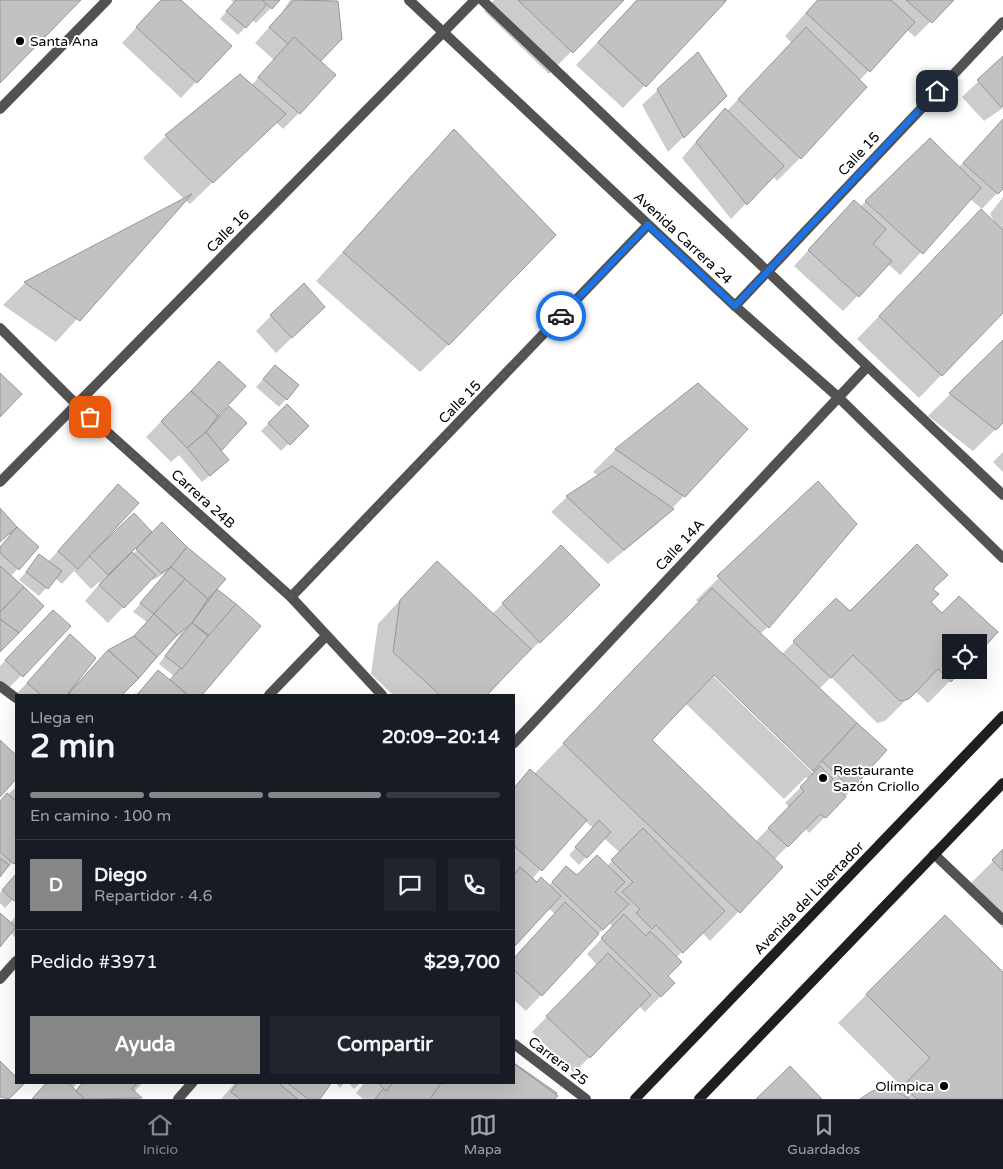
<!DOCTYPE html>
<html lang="es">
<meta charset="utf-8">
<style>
:root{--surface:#171b24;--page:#20242c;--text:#f1f3f6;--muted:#9ea1a6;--line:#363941;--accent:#858687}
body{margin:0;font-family:"Varela Round",sans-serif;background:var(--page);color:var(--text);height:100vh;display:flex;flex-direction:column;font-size:19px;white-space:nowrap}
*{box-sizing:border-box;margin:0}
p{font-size:16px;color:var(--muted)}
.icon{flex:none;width:28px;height:28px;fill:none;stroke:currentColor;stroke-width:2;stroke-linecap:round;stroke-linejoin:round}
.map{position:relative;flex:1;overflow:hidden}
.drawer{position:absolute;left:15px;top:694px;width:500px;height:390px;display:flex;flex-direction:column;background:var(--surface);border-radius:0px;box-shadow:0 5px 20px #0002}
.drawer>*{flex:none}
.controls{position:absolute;left:942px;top:634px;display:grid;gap:10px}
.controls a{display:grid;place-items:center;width:45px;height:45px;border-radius:0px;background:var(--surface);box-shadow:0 5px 20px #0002;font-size:25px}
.pin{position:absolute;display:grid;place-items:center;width:42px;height:42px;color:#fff;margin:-21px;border-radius:10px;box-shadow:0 2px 8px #0006}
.courier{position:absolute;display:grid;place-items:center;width:50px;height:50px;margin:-25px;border:4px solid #1a73e8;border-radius:50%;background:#fff;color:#222;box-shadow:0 1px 6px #0007}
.head em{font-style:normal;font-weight:700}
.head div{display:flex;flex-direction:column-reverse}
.head{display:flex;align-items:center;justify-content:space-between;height:85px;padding:0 15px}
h1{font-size:32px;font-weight:700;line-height:38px}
.bar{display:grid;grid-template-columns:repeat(4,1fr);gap:8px 5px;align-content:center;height:60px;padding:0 15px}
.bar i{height:6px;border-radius:4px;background:var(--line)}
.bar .active{background:var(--accent)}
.bar p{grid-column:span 4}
.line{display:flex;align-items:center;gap:12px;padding:0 15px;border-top:1px solid var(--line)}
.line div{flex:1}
.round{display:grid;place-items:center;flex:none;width:52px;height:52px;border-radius:0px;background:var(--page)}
.primary-button{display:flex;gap:10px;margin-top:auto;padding:10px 15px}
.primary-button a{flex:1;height:58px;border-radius:0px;background:var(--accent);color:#fff;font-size:20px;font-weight:700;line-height:58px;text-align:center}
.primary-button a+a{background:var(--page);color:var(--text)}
.tabs{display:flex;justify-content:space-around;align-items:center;height:70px;border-top:1px solid var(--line);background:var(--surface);font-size:14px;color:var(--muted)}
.tabs a{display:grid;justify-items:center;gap:2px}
.tabs .active{color:var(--accent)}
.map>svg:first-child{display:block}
</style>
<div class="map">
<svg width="1003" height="1099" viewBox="0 0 1003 1099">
<rect width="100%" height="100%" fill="#fff"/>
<g fill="#0003" fill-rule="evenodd">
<path d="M162,0H180L196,82L181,98L122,43Z"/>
<path d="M231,0H279L256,23L252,20L238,35L220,19L234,3Z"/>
<path d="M290,0L337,1L319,61L334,75L299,113L283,129L276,122L190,204L185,200L56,342L3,305L25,283L184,199L143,158L166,136L240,76L251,86L274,60L255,43L281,14Z"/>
<path d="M494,0H622L549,74L484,11Z"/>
<path d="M637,0H727L623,108L576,65Z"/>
<path d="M817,0H952L915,37L907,30L859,81L866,87L800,158L777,181L773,176L731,219L682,158L710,125L725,109L727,111L792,43L785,36Z"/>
<path d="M1003,58V108L984,121L962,97Z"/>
<path d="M658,90L725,96L668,152L642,105Z"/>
<path d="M1003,120V187L982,209L970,199L900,275L888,264L843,311L794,266L839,217L860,207L930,140L958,168Z"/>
<path d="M454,131L449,344L420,372L316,281Z"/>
<path d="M1003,197V311L919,398L857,339L959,233L995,223L990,214Z"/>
<path d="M271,316L308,322L276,353L256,331Z"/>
<path d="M1003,342V422L973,451L928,416Z"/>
<path d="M268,374L286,399L279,407L256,387Z"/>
<path d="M204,378L245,386L220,413V467L202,482L179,455L171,462L146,437Z"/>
<path d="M697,385L684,496L657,524L608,564L551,512L567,497L599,476L593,472L615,450Z"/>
<path d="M287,405L307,426L281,451L261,431Z"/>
<path d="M1003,452V472L993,462Z"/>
<path d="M818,482L768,627L760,634L782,654L836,599L850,613L932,589L930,602L942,614L996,632L979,651V642H951V670H961L928,703L915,691L885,721L877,723L831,677L819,689L885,750L845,797L809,833L805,828L774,860L782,867L710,941L702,932L676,958L666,976L661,996L645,1012L639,1006L574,1073L532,1032L597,965L587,954L613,927L609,923L526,1011L514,1000V958L555,914L548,908L514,945V788L531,771L534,774L699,603L696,600ZM710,670L813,769V773L709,672ZM685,703L784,799L806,777L809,779L785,803L789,807L755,842L650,740ZM585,821L593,828L569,855L579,865L604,838L620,853L607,866L577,877L567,867L548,886L537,883L532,879Z"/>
<path d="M103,501L94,549L130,552L133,554L162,524L215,589L235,605L200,695H136L158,672L169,681L174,676L159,664L183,630L122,694L124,695H16L12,699L70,636L75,687L133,637L147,622L133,612L167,572L153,580L151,578L108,623L85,601L100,583L99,582L91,589L74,571L62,584L55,578L39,596L19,580L40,556L48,562Z"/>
<path d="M0,510L16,528L37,547L10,577L0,651V548L11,535L8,534L0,541Z"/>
<path d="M561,547L583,600L524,657L522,656L486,695H393L371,674L378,624L414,585L492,614Z"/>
<path d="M69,626L6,691L0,685V666L37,627Z"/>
<path d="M16,787V859L0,876V802Z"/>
<path d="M1003,851V928L965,889Z"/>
<path d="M16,875V896L5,908L0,903V893Z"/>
<path d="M0,914L10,923L16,916V938L11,933L0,945Z"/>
<path d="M945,916L1003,974V1099H862L897,1093L903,1088L838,1023Z"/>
<path d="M514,1064L555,1093L553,1099H363L356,1093L365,1082H514Z"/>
<path d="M43,1082H78L72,1089L75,1092L83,1082H143L134,1092L140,1098L139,1099H32L46,1085Z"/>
<path d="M236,1082H330L318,1099H221Z"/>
<path d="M335,1082H345L340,1088Z"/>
<path d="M348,1082H361L354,1089Z"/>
</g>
<g fill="#c2c2c2" stroke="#969696">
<path d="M0,0H81L0,83Z"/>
<path d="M161,0H181L232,46L197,83L136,27Z"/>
<path d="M236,0H262L267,4L246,28L226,11Z"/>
<path d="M262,0H280L272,9Z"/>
<path d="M294,0L338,1L342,39L314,68L269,27Z"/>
<path d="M518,0H624L573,53Z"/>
<path d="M637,0H725L726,1L646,87L598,42Z"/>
<path d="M818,0H891L915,22L870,72L806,13Z"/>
<path d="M906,0H954L932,23Z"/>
<path d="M806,27L867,87L801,159L738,99Z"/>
<path d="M294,37L336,75L300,114L258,77Z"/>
<path d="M698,52L727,96L684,138L657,89Z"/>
<path d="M1003,56V105L1001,107L977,80Z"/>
<path d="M240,74L286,114L213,183L165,135Z"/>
<path d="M725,108L784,166L747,205L696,142Z"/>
<path d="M1003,119V189L998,194L963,163Z"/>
<path d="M454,129L556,235L449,345L343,252Z"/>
<path d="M930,138L981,188L923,254L865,201Z"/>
<path d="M192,194L80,321L24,282Z"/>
<path d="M854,200L886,229L873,244L892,261L859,297L808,250Z"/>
<path d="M981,209L1003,230V313L942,376L879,316Z"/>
<path d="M304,283L325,307L292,338L270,315Z"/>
<path d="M1003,340V423L996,430L949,393Z"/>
<path d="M219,361L246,386L218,416L191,391Z"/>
<path d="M275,365L299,385L287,400L263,379Z"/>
<path d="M0,373L22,394L0,417Z"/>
<path d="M698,383L748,429L685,497L615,449Z"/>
<path d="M191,391L218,416L206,432L187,448L161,421Z"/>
<path d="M287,404L309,426L290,445L268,423Z"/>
<path d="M229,406L247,423L221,451L206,432Z"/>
<path d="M206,432L229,460L210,476L187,448Z"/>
<path d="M612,466L674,509L624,550L566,496Z"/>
<path d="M818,481L857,524L769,628L717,576Z"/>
<path d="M118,484L139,503L78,569L58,551Z"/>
<path d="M0,508L17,527L0,542Z"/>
<path d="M134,513L152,532L108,575L89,556Z"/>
<path d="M162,522L187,547L171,567L161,573L136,549Z"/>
<path d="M17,527L39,547L19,570L0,553V547Z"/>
<path d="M917,544L948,575L933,589L939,594L931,602L942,613L959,596L998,632L979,653V642H951V670H962L951,682L938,669L909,699L900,701L853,655L831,678L793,641L836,598L850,611Z"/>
<path d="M561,545L600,585L540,643L502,603Z"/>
<path d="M187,547L226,579L208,599L171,567Z"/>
<path d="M132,552L156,575L124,608L99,585Z"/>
<path d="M39,554L62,571L48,589L26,572Z"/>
<path d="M437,561L531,649L487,695H440L393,652L400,600Z"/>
<path d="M0,566L24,587L0,612Z"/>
<path d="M171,567L185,579L154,614L140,603Z"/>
<path d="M185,579L208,599L192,623L177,635L154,614Z"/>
<path d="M24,587L44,606L19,633L0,619V612Z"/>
<path d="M712,588L857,723L813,771L714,675L652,740L783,867L740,913L563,743Z"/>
<path d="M217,589L236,604L210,636L192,623Z"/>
<path d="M236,604L261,626L202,695H188L170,680Z"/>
<path d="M53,610L71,626L23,677L5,660Z"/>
<path d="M154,614L177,635L157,657L134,636Z"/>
<path d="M0,619L19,633L0,652Z"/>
<path d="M192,623L208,636L182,669L165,656Z"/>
<path d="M70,634L96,658L67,695H41L27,683Z"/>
<path d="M134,636L157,657L139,678L108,650Z"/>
<path d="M108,650L139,678L122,695H72L69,693Z"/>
<path d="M158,670L188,695H137Z"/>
<path d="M857,723L887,750L852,789L822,761Z"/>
<path d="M0,740L16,755V779L0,797Z"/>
<path d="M820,766L833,779L830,781L846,797L826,818L820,814L788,847L768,828L804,791L800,787Z"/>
<path d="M530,769L587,820L542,871L514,846V788Z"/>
<path d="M7,793L16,801V861L14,864L0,852V801Z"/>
<path d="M599,820L611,832L587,858L575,847Z"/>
<path d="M643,828L725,911L683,953L656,925L652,929L636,913L640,909L622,892L633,882L611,860Z"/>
<path d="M1003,849V871L992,860Z"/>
<path d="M597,855L625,882L615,892L629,904L603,930L552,882L566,866L577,875Z"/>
<path d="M0,858L9,865L0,877Z"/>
<path d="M520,867L537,882L541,877L561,896L514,947V875Z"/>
<path d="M16,874V898L14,901L2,890Z"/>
<path d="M565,902L599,934L542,996L514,970V958Z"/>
<path d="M0,913L16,927L0,947Z"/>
<path d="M624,914L646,936L650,931L682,962L668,976L675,983L661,997L601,938Z"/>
<path d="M945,915L1003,972V1099H917L903,1086L930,1058L866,994Z"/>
<path d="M608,953L651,995L590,1058L546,1016Z"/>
<path d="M0,1061L16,1077V1082L24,1084L9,1099L0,1097Z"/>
<path d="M514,1063L557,1093L552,1099H375L389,1082H514Z"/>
<path d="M514,1064L558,1096L555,1099H430L442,1082H514Z"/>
<path d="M790,1066L822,1099H756Z"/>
<path d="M47,1082H67L85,1099H32Z"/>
<path d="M83,1082H138L132,1089L142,1098L85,1099L76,1091Z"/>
<path d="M238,1082H277L298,1099H240L231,1092Z"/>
<path d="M286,1082H332L320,1099H308Z"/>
<path d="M377,1082H394L386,1091Z"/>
<path d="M890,1088L910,1099H860L872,1091Z"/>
</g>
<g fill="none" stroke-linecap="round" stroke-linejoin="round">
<path stroke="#525252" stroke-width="10" d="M934,854L1003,920"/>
<g stroke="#525252" stroke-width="10">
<path d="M0,109L107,0"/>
<path d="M735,306L1003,22"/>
<path d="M0,328L76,404L291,597L382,695"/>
<path d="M0,482L475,0"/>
<path d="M291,597L648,225"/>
<path d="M0,686L16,698"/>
<path d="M269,695L326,636"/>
<path d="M514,743L867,367"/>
<path d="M0,979L16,961"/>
<path d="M514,1044L586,1099"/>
<path d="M178,1099L193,1082"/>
</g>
<g stroke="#525252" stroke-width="10">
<path d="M409,0L735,306L837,396L1003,558"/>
<path d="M482,0L1003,495"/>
</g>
<g stroke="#1f1f1f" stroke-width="10">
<path d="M635,1099L1003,716"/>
<path d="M699,1099L1003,783"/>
</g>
</g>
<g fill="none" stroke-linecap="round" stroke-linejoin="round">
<path stroke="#595959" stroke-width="5" stroke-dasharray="0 9" d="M90,417L291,597L561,316"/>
<path stroke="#1a73e8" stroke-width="6" d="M561,316L648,225L735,306L937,91"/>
</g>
<g fill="#000" stroke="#fff" stroke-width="2">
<circle cx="20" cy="41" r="5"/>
<circle cx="823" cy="778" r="5"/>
<circle cx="944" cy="1086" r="5"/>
</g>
<g text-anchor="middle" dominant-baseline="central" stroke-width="4" stroke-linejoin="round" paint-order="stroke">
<g font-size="14" fill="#000" stroke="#fff" text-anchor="start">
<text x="30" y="41">Santa Ana</text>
<text x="833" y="770">Restaurante<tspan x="833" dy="16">Sazón Criollo</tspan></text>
<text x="934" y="1086" text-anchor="end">Olímpica</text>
</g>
<g font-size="14" fill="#000" stroke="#fff">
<text transform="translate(859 154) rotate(-47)">Calle 15</text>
<text transform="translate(228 231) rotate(-45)">Calle 16</text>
<text transform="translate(683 238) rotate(43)">Avenida Carrera 24</text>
<text transform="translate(460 402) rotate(-46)">Calle 15</text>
<text transform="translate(203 499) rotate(42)">Carrera 24B</text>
<text transform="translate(680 545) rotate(-47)">Calle 14A</text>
<text transform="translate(809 898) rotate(-46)">Avenida del Libertador</text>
<text transform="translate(558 1061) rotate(37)">Carrera 25</text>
</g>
</g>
</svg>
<div class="controls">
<a><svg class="icon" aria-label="locate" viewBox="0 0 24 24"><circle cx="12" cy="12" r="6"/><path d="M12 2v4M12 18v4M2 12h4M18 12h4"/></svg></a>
</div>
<div class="pin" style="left:90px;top:417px;background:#ea580c"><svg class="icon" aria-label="bag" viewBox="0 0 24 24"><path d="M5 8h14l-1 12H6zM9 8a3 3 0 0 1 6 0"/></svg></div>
<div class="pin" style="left:937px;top:91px;background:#1f2937"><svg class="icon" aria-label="home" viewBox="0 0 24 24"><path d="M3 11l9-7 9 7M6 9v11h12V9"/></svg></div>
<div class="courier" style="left:561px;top:316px"><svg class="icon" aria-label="car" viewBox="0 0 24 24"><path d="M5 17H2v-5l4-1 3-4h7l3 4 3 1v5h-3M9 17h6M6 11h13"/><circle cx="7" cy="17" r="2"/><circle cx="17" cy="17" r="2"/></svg></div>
<section class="drawer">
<div class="head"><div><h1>2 min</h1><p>Llega en</p></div><em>20:09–20:14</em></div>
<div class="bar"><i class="active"></i><i class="active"></i><i class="active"></i><i></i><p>En camino · 100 m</p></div>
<div class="line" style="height:90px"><b class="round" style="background:var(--accent);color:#fff">D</b><div><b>Diego</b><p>Repartidor · 4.6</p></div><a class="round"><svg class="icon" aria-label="chat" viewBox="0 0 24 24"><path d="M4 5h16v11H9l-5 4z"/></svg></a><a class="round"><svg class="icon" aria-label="phone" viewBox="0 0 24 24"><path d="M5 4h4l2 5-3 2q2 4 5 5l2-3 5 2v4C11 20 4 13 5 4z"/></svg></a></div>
<div class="line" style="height:65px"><div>Pedido #3971</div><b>$29,700</b></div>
<div class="primary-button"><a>Ayuda</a><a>Compartir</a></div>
</section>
</div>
<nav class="tabs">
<a class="active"><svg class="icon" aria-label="home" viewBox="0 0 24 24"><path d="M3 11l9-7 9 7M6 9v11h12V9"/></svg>Inicio</a>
<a><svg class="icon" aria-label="map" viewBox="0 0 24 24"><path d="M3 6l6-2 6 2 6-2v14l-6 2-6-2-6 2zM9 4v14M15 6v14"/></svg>Mapa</a>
<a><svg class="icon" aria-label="saved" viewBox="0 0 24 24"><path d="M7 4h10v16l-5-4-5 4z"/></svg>Guardados</a>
</nav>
